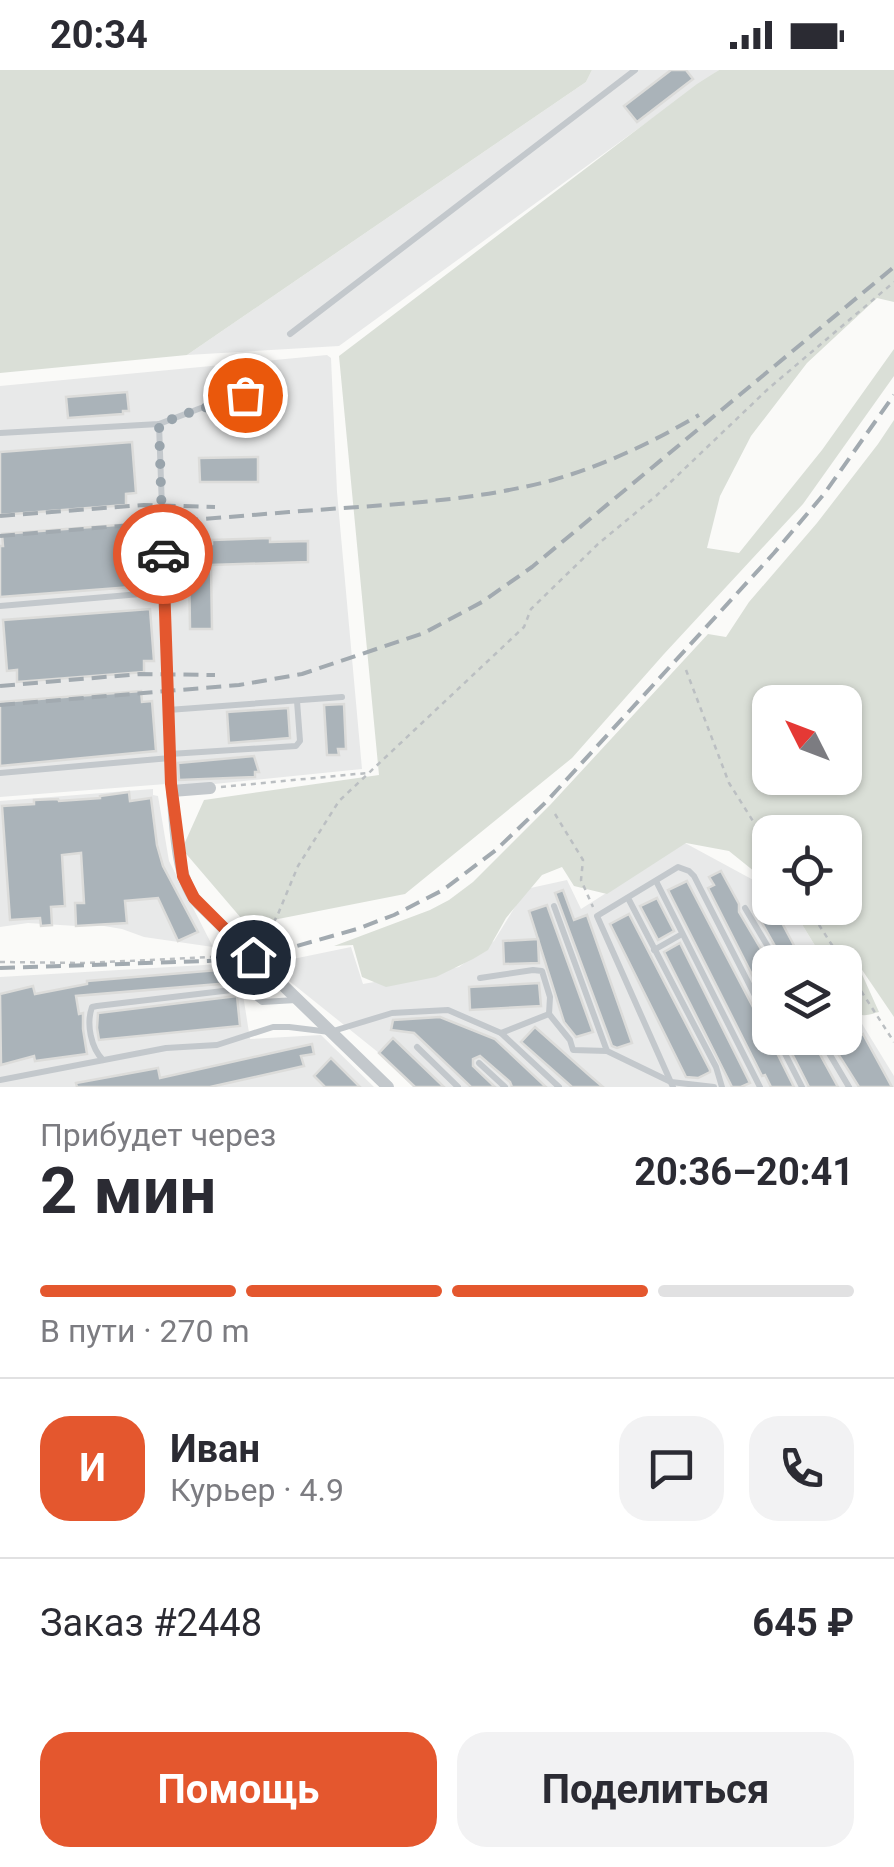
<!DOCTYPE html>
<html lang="ru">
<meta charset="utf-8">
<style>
:root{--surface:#fff;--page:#f2f2f3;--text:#2b2b33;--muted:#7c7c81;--line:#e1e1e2;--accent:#e4572e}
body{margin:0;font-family:Roboto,sans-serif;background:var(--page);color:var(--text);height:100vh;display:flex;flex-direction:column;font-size:38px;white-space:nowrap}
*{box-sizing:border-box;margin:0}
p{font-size:32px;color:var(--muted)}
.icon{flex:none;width:55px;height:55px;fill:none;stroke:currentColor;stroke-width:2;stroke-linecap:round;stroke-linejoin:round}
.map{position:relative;height:1017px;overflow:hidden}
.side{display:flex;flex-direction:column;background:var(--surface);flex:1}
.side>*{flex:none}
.needle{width:65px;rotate:312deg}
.buttons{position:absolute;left:752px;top:615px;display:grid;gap:20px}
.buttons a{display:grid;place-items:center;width:110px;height:110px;border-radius:20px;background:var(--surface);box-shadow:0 2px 8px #0004;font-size:50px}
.pin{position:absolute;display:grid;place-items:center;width:85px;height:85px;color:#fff;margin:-42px;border:5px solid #fff;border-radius:50%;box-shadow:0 2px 10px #0007}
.courier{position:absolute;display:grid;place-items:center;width:100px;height:100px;margin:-50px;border:8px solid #e4572e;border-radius:50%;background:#fff;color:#222;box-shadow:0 2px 12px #0007}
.headline em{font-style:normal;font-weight:700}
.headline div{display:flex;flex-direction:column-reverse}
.headline{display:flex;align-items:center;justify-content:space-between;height:170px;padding:0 40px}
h1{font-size:65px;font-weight:700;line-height:75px}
.bar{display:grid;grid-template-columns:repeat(4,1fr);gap:15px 10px;align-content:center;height:120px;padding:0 40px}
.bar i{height:12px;border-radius:8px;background:var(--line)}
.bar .on{background:var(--accent)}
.bar p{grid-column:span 4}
.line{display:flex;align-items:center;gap:25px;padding:0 40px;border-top:2px solid var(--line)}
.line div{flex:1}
.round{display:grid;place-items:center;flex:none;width:105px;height:105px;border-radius:30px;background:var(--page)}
.primary-button{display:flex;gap:20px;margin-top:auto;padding:20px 40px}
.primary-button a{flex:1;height:115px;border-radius:30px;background:var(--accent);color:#fff;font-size:40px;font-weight:700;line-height:115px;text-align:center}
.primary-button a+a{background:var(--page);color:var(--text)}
.status{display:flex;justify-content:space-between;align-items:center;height:70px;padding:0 50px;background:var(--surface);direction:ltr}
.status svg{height:28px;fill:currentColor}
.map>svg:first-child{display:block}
</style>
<div class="status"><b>20:34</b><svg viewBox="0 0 49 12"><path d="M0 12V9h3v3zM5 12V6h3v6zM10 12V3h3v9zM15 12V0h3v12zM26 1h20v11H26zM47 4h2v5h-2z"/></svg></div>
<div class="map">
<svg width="894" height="1017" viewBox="0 0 894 1017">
<rect width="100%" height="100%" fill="#fafaf8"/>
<g fill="#e8e9e9">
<path d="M592,0H719L339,276L187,285L586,12Z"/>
<path d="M327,285L331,288L337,422L362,699L185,717L166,714L0,727V316Z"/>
<path d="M153,719V725L158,726L169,791L213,877L144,867L122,859L98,855L76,856L28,853L0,857V731Z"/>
<path d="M685,773L770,819V838H792L825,892H770V968H845V926L894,1006V1017H413L379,983L278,902L288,890L351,877L363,914L459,897L494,871L526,819L567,810L581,839Z"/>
<path d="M238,893L250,969L321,965L374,1017H0V907Z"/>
</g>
<g fill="#dadfd7" fill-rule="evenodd">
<path d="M0,0H592L586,12L187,285L0,303Z"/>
<path d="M719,0H894V232L877,228L807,293L751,366L720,426L707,478L739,483L822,380L894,279V306L803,434L664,584L572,688L405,824L247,855L182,779L204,730L379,705L339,286L697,14Z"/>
<path d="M894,350V947L856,891L879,942C874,943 868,946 862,945C840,940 845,908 845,892H825L792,838H845V762H770V814L729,781L686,773L607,824L574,816L562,797L542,805L506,848L488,880L473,889L436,907L386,917L362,907L353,875L334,876L430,840L449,830L473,812L551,734L708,564L726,567L749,532L817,453L878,374ZM845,632V708H770V632Z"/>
</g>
<g fill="#aab3b9" stroke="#dcdcda" stroke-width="2.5">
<path d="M671,0H686L693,9L637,52L624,36Z"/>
<path d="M127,322L129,341H123V344L68,348L66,327Z"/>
<path d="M132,372L136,423L126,424V435L0,445V382Z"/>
<path d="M258,387V412H200L199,388Z"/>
<path d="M129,454L130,465L141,464L145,516L0,527V476H3L2,464Z"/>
<path d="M270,468V472L308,471V492L211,495L212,559H190L189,495H183L182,475L212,474V470Z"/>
<path d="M150,539L154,591H144V602L17,612V600L7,601L3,550Z"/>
<path d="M141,621L142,632L152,631L156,681L0,696V632Z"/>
<path d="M344,634L346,679H338L339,685H327L324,635Z"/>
<path d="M288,638L290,668L229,673L227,642Z"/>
<path d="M254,686L259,702H255V707L179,710L178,693Z"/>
<path d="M129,722L130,731L151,728L157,775L163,796L198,862L178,871L158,828L125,831L127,853L76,856L75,833H84L81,783L62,785L65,836L51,837L52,855L41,856L40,848L10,850L2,736L34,734V730L58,729L59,731L100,728V726Z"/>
<path d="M721,801L739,834V842L770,894V940L708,818L714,815L709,807Z"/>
<path d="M687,811L764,958L770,962L771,971L794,1017H771L765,1005L762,1006L668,820Z"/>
<path d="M563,820L574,850L587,845L632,973L617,978L612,976L555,823Z"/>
<path d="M657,828L674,861L658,870L640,836Z"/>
<path d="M770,833V838H774L797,881L807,877L814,892H784L754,839Z"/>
<path d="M547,835L593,962L576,967L564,952L529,841Z"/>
<path d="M629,844L710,1000V1002L698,1008L686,1007L610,854Z"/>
<path d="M538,869L539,893L504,894L503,871Z"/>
<path d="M680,873L750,1013L741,1017H732L664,882Z"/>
<path d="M230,899L231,913L76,926L79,944L83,943V959L87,984L35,991L34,986L1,995L0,924L33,916L35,924L87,914V911Z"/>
<path d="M539,913L541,936L470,940L469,917Z"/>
<path d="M237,926L240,956L99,970L97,958L98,943Z"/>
<path d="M440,947L495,969L546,1017H512L510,1012L480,986L473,989V996L495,1017H471L414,963L391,960L393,950Z"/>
<path d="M535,957L589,1005L603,1017H572L521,972Z"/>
<path d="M863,964L892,1017H859L828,968H847L849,971Z"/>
<path d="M393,968L444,1017H415L379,983Z"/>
<path d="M784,968H811L838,1017H809Z"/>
<path d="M312,974L314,984L301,986L304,996L210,1017H77L76,1013L158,998L160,1008Z"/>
<path d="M331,988L360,1017H325L314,1006Z"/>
</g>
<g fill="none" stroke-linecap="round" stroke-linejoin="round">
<g stroke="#bbbfc2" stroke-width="2.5" stroke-dasharray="5 5" stroke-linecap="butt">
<path d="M686,600L729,713L770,778"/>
<path d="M221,717L367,703"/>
<path d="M555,744L583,790L581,810L593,837"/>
<path d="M808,838L843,892"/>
<path d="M260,879L278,844L298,796L339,731L524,557L531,539L598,474L656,426L768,319L894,212"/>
<path d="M0,892L85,893L233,886"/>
<path d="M845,896L894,972"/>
</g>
<g stroke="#c3c8cc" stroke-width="6">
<path d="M290,264L635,0"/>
<path d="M159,354L172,720"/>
<path d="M0,363L159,354L201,338L241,332L246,328L242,323L220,326L216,328V336"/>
<path d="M0,536L164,522"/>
<path d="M168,640L342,627"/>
<path d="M170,684L296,676L300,671L297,631"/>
<path d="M0,703L170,688"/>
<path d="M656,811L760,1017"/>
<path d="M628,828L716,997L722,1017"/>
<path d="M554,836L607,981"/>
<path d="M745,838L777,892"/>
<path d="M654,880L682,864"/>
<path d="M480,908L533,900L542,901L550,927L549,944L570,970L573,980L607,981L671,1012L714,1017"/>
<path d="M501,963L549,944"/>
<path d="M777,968L802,1017"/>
<path d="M820,968L849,1017"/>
<path d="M417,977L458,1017"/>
<path d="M103,990C91,978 86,954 92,937L97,936L240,919L248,921L262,932L296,930"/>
<path d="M479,993L505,1017"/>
<path d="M0,1010L166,978L217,975L273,957H289L330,962L392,943L448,940L501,963L559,1017"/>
<path d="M673,1017L597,846L678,797L689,801L694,806L770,955"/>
</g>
<path stroke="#c3c8cc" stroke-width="12" d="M210,718L172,721C176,755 175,809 199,834L388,1017"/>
<g stroke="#a2aab0" stroke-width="4" stroke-dasharray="15 8" stroke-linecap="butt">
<path d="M0,446L144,435L215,437"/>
<path d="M0,466C96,458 192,450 289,442C376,435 468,433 553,410C605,395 653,372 699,345"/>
<path d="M0,616L140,604L215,605"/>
<path d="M0,635L239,615L302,604L424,563L482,532L532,497L894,197"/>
<path d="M0,898L208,891L265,885L357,859L394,845L443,820L496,780L546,732L774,483L824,424L894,325"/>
</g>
</g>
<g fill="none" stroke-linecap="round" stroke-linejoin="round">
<path stroke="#99a4ac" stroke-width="10" stroke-dasharray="0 18" d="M163,484L159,354L202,338L241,332L246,328L245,325"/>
<path stroke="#e4572e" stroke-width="12" d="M163,484L171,714L183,806L194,828L253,887"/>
</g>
</svg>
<div class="buttons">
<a><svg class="needle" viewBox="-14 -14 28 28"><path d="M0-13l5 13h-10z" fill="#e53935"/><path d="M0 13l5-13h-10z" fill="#7c7c81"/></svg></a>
<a><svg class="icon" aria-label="locate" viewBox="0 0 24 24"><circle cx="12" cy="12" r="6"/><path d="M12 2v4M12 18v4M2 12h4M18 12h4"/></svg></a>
<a><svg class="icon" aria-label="layers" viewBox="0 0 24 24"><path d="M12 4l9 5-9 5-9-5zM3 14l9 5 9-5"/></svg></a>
</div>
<div class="pin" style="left:245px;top:325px;background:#ea580c"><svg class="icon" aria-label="bag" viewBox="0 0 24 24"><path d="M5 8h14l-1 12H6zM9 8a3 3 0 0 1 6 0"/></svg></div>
<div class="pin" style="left:253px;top:887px;background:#1f2937"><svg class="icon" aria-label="home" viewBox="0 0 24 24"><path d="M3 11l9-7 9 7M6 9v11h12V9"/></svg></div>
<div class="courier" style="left:163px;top:484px"><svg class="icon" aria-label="car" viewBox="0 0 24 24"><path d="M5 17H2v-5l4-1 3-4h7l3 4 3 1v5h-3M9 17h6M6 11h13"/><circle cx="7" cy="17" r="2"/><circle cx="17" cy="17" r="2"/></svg></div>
</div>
<section class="side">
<div class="headline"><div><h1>2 мин</h1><p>Прибудет через</p></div><em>20:36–20:41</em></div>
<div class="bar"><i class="on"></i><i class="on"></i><i class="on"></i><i></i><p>В пути · 270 m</p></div>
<div class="line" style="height:180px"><b class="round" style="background:var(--accent);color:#fff">И</b><div><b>Иван</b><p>Курьер · 4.9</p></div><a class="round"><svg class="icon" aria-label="chat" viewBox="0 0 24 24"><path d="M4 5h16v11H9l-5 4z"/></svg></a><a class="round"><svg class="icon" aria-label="phone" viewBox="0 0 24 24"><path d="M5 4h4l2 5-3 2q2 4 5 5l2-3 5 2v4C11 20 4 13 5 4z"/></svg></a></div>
<div class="line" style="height:130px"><div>Заказ #2448</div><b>645 ₽</b></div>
<div class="primary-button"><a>Помощь</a><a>Поделиться</a></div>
</section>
